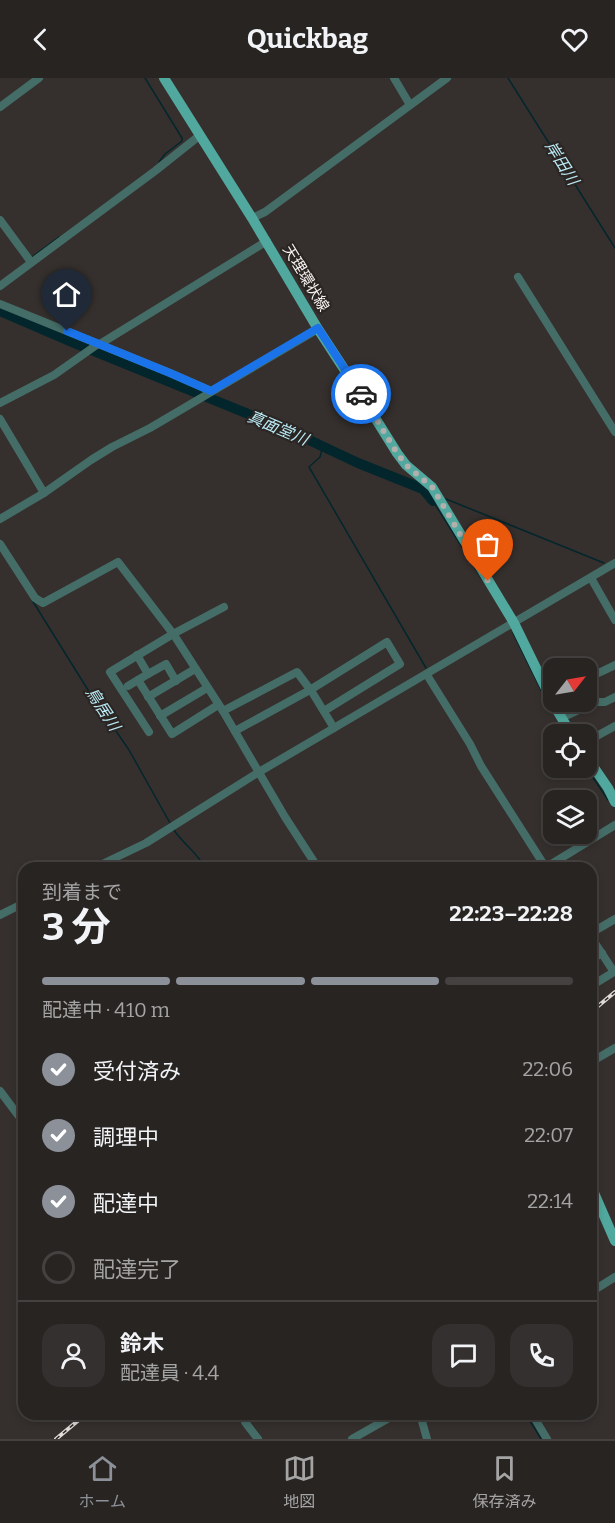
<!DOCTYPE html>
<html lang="ja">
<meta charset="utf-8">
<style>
:root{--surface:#282422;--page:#34302f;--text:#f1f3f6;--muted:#a5a4a5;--line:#444140;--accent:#8c9099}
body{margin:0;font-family:Bitter,"Noto Sans JP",serif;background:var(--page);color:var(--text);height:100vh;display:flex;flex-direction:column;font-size:22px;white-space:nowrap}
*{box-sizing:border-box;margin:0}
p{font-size:20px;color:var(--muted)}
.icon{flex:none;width:33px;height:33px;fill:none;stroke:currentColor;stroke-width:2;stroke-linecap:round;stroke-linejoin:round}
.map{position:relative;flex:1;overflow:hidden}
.sheet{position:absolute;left:18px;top:784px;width:579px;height:558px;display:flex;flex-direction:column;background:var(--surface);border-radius:18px;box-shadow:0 3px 9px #0003,0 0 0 2px var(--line)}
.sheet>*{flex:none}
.needle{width:39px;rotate:59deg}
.buttons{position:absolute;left:543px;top:580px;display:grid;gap:12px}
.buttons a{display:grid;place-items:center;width:54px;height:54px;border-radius:12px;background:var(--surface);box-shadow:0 3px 9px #0003,0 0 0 2px var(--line);font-size:30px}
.pin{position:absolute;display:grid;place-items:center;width:51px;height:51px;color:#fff;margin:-62px -26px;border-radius:50% 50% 50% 0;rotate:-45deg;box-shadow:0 0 6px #0007}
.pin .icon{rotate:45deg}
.courier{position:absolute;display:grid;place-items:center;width:60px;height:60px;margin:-30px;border:4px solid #1a73e8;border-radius:50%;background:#fff;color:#222;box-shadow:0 2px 8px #0007}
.overview em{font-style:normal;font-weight:700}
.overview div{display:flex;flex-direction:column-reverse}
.overview{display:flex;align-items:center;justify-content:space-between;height:102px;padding:0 24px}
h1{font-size:39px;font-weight:700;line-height:45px}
.bar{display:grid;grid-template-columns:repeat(4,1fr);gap:9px 6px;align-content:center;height:72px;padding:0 24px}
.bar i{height:8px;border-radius:4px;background:var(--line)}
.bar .selected{background:var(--accent)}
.bar p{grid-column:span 4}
.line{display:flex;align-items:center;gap:15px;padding:0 24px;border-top:2px solid var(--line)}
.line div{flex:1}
.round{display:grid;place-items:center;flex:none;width:63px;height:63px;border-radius:18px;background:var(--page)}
ol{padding:0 24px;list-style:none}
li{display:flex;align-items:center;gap:18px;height:66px}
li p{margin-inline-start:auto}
li .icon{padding:6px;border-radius:50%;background:var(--accent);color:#fff;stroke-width:4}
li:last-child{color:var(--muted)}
li i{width:33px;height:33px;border:3px solid var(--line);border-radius:50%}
header{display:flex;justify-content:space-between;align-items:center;height:78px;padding:0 24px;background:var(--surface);font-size:27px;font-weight:700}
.dock{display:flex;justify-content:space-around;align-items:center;height:84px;border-top:2px solid var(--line);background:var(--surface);font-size:16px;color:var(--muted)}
.dock a{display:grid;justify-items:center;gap:3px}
.dock .selected{color:var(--accent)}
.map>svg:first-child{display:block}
</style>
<header><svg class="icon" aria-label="back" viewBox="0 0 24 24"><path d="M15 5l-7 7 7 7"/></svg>Quickbag<svg class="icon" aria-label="heart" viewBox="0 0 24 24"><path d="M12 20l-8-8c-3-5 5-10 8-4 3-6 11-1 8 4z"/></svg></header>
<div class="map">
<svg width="615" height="1361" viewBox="0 0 615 1361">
<rect width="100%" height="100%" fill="#35302d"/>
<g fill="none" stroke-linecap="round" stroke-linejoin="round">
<g stroke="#03262c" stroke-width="1.5">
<path d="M145,0L182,60V63L165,76L159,84"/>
<path d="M508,0L615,170"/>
<path d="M32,179L59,159"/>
<path d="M323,368L320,379L309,389L426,590"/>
<path d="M446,421L604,485"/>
<path d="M433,423L482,501"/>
<path d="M32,522L88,612L129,672L170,745"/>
<path d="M513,555L545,620"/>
<path d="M586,689L608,722"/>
<path d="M174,752C183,766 198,775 205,790"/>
<path d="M526,1336L541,1361"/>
</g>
<path stroke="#03262c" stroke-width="10" d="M0,233L74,265L290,353L358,385L423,411L433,423"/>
<g stroke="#456d68" stroke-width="8">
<path d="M394,0L410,27"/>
<path d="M0,29L39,0"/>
<path d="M252,140L265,134L447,0"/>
<path d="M0,142L31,184"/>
<path d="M518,199L615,354"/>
<path d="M0,208L155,93L199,58"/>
<path d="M0,226L170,295L211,313"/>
<path d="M100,266L267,163"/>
<path d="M0,325L54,297L98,266"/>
<path d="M0,341L44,415"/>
<path d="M0,441L44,415L91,382L112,369L150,350L318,251"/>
<path d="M0,466L35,520L43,525L118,484L174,557L223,633L285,739L318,790"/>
<path d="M591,500L615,542"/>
<path d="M148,596L166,586L176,603"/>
<path d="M427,597L470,666L481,688L546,790"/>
<path d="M586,601L615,587"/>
<path d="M138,602L172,656L218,627"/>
<path d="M128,608L148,596L137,577"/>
<path d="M148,619L195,591"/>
<path d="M223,633L297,594L312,614L334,650"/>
<path d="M160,638L207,610"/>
<path d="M561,640L596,624H605L615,619"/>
<path d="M235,653L310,612L387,564L400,586L324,633"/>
<path d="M149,654L110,594L173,556L224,529"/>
<path d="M586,664L615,648"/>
<path d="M94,790L146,765L259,694L615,485"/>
<path d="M545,790L615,747"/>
<path d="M0,837L24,825"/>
<path d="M591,855L615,841"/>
<path d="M591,859L614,894L591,908"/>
<path d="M591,882L602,875"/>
<path d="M591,984L615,970"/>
<path d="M0,1013L24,1045"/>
<path d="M591,1214L615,1199"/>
<path d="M244,1336L245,1344L258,1361"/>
<path d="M420,1336L427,1361"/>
<path d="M532,1336L547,1361"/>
<path d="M352,1361L396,1336"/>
</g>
<g stroke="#50a89e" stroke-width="10">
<path d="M164,0L252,140L318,251L359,314L397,375L406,387L432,409L514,545L555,629L572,657"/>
<path d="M586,678L608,710L615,724"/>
<path d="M591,1108L615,1163"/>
</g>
<g stroke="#e0dcda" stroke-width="4">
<g id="rail">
<path d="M591,934L615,914"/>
<path d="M56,1361L86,1336"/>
</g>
</g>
<use href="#rail" stroke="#2b2623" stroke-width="1.5" stroke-dasharray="4.5" stroke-linecap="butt"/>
</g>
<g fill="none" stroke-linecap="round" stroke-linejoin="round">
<path stroke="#b3afac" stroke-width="6" stroke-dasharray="0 10.8" d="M361,316L397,375L406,387L432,409L488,503"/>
<path stroke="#1a73e8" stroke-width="8" d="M67,253L170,295L211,313L318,250L361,316"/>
</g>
<g text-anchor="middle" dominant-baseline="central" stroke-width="4.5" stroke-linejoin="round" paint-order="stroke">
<g font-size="15" fill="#f7f3f1" stroke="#2b2623">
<text transform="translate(306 200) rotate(59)">天理環状線</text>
</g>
<g font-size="16" font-style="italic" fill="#baebf6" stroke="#2b2623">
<text transform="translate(562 85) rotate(58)">岸田川</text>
<text transform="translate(278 350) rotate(23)">真面堂川</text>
<text transform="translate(103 631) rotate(57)">鳥居川</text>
</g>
</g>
</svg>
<div class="buttons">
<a><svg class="needle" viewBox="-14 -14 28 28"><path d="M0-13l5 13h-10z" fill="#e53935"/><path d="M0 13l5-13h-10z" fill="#a5a4a5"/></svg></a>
<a><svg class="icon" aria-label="locate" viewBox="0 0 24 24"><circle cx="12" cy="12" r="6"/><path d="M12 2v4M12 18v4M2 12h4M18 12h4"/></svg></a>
<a><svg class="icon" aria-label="layers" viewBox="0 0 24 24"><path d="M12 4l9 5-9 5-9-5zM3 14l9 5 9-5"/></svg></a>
</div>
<div class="pin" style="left:488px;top:503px;background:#ea580c"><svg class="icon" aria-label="bag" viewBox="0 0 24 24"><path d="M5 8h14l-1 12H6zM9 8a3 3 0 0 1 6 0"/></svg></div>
<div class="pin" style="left:67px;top:253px;background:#1f2937"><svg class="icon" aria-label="home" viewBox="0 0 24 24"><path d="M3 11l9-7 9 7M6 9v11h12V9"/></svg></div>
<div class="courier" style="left:361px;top:316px"><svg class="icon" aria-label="car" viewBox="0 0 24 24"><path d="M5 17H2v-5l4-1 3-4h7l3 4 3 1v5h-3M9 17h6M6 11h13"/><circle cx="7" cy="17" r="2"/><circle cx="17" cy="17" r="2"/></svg></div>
<section class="sheet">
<div class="overview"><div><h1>3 分</h1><p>到着まで</p></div><em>22:23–22:28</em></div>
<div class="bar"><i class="selected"></i><i class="selected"></i><i class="selected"></i><i></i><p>配達中 · 410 m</p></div>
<ol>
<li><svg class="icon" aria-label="check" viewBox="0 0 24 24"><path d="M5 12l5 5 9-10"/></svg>受付済み<p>22:06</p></li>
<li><svg class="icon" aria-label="check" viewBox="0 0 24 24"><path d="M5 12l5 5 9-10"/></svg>調理中<p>22:07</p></li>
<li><svg class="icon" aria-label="check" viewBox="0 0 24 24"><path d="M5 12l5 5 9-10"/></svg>配達中<p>22:14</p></li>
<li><i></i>配達完了</li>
</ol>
<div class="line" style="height:108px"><a class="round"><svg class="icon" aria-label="person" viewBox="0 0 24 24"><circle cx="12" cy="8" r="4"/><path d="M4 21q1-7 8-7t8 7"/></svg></a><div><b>鈴木</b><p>配達員 · 4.4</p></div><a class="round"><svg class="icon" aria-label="chat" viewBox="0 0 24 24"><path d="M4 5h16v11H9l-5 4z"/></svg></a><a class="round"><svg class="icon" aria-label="phone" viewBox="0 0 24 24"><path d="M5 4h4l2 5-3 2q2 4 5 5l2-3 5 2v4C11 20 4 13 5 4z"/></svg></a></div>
</section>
</div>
<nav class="dock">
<a class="selected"><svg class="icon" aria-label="home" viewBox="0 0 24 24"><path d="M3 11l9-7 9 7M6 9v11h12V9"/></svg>ホーム</a>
<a><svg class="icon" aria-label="map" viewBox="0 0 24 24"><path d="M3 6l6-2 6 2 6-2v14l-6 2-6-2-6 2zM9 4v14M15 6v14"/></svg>地図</a>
<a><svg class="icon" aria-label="saved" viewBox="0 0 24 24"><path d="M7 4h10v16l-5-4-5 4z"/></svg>保存済み</a>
</nav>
